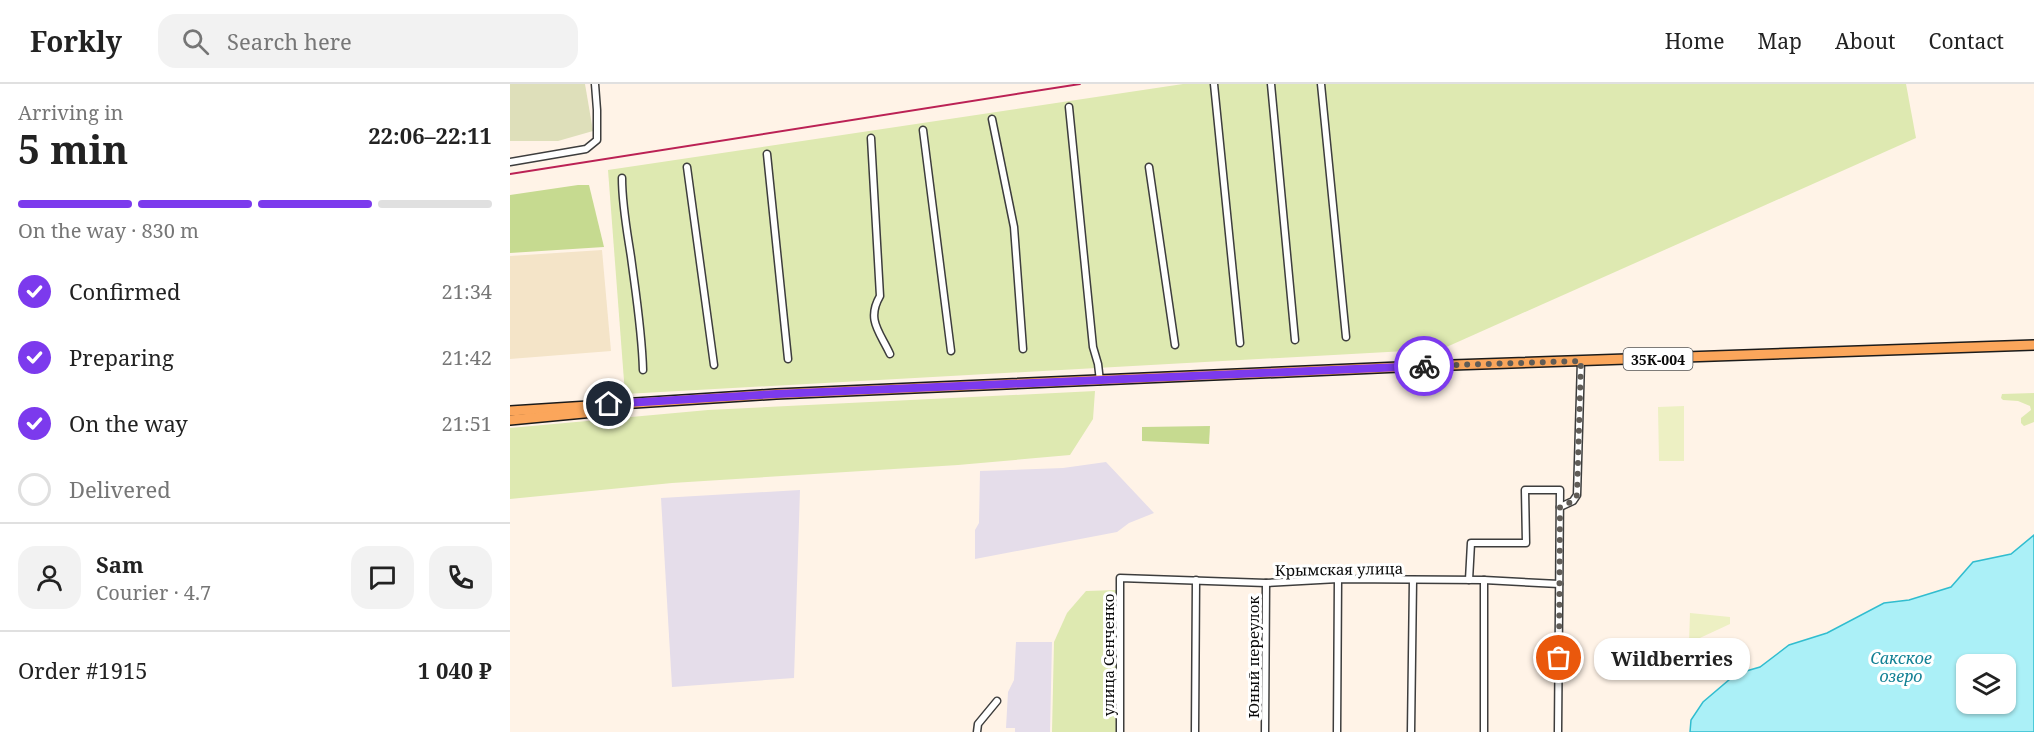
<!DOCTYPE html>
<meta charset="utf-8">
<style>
:root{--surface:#fff;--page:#f2f2f2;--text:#222;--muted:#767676;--line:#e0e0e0;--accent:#7c3aed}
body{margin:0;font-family:"Noto Serif",serif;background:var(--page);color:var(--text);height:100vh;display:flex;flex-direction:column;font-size:22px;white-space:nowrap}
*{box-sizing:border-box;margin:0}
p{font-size:20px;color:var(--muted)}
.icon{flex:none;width:33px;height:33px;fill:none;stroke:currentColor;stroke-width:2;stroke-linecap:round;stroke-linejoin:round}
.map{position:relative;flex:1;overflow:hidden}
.details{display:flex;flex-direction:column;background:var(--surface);width:510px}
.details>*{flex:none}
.controls{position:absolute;left:1446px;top:570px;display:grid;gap:12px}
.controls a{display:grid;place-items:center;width:60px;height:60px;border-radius:12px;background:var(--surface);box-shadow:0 2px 4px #0004;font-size:30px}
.pin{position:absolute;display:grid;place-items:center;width:51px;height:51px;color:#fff;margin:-26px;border:3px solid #fff;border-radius:50%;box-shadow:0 2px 6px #0007}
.courier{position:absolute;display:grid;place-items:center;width:60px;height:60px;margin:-30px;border:4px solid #7c3aed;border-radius:50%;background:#fff;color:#222;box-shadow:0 2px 8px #0007}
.bubble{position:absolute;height:42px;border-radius:18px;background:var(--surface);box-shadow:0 2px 4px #0004;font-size:20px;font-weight:700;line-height:42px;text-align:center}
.headline em{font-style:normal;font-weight:700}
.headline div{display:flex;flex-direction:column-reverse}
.headline{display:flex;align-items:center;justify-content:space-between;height:102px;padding:0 18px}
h1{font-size:39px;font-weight:700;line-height:45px}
.bar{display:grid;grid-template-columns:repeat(4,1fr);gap:9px 6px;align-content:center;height:72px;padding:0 18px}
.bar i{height:8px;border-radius:4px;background:var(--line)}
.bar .selected{background:var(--accent)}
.bar p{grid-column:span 4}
.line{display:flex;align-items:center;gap:15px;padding:0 18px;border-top:2px solid var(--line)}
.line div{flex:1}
.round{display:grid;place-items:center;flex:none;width:63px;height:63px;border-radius:18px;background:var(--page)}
ol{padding:0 18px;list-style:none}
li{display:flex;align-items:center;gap:18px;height:66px}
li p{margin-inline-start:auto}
li .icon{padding:6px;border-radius:50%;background:var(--accent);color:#fff;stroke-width:4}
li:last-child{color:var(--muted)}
li i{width:33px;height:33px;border:3px solid var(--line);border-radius:50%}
header{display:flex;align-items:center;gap:36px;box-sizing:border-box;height:84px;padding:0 30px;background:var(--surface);border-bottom:2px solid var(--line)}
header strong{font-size:28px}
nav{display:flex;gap:33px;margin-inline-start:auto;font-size:21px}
.search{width:420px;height:54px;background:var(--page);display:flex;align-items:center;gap:15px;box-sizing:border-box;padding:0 21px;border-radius:18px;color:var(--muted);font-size:22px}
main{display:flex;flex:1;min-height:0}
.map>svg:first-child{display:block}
</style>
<header>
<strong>Forkly</strong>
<div class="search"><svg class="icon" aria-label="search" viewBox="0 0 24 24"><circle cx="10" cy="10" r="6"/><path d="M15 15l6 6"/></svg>Search here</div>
<nav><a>Home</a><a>Map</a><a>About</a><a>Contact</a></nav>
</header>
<main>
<section class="details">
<div class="headline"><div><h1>5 min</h1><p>Arriving in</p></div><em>22:06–22:11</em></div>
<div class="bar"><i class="selected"></i><i class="selected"></i><i class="selected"></i><i></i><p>On the way · 830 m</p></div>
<ol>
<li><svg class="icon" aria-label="check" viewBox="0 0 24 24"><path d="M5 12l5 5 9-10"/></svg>Confirmed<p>21:34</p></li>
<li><svg class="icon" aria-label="check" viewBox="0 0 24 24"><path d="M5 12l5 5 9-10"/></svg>Preparing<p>21:42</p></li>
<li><svg class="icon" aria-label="check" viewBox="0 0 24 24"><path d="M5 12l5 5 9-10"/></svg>On the way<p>21:51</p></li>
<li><i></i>Delivered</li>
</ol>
<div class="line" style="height:108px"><a class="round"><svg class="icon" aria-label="person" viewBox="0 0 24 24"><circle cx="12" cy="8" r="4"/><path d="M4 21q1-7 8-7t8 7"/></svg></a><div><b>Sam</b><p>Courier · 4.7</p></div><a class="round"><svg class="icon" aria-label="chat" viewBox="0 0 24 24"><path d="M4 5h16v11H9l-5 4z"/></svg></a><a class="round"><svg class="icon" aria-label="phone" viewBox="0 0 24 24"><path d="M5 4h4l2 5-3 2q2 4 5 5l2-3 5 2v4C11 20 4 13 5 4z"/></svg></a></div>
<div class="line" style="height:78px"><div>Order #1915</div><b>1 040 ₽</b></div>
</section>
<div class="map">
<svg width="1524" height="648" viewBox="0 0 1524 648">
<rect width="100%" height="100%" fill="#fff3e7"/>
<g fill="#e5ddea">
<path d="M596,378L644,429L619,439L607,448L465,475V446L469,439L470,387L553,384Z"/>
<path d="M290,406L284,594L162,603L151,414Z"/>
<path d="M506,558H542L540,648H505V644H496L498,608L504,596Z"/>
</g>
<path fill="#f4e4c8" d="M92,166L101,267L0,275V172Z"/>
<g fill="#dee9b1">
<path d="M673,0H1396L1406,54L932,265L115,310L98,86Z"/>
<path d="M585,307L583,335L560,371L448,381L162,399L0,415V344L198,326Z"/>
<path d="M1524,309V338L1514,342L1511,339V334L1521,326L1520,322L1508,317L1493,316L1491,314L1492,310Z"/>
<path d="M606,506V648H542L544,558L557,529L576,507Z"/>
</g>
<g fill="#c6da90">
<path d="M68,101H79L94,163L0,169V111Z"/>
<path d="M700,342L699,360L632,357V343Z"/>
</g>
<path fill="#dedfba" d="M0,0H75L83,47L48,57H0Z"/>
<g fill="#edf0c3">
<path d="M1174,322V377H1149L1148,323Z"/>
<path d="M1180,529L1220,533V540L1179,559Z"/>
</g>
<path fill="#abf0f7" stroke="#31bdcf" stroke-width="1.5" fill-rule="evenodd" d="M1524,451V648H1180L1181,636L1193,618L1226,590L1250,583L1279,561L1317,549L1374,519L1399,516L1441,503L1463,478L1501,470ZM1456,580H1496V620H1456Z"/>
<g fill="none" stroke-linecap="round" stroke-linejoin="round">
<g stroke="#3d3d3d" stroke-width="9">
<g id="minor">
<path d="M704,0L730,259"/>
<path d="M761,0L785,256"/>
<path d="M811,0L836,253"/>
<path d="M559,23L583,263L588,280L590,297"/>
<path d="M482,35L504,143L513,265"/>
<path d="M413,46L441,267"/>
<path d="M361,54L370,212C356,236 370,248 380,270"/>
<path d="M257,70L278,275"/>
<path d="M0,78L76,65L87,56V26L85,0"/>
<path d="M177,83L204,281"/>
<path d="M639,83L665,261"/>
<path d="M112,94C112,121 117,147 121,173C126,211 132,248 133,286"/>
<path d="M1050,423L1063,417L1067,411L1071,277"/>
<path d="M959,496L961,459H1016L1015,406H1050L1048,648"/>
<path d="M974,496V648"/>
<path d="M467,648L468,640L487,617"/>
<path d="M610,648V494L756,499L828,495L974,496L1049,500"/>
<path d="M685,648L686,496"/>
<path d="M755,648L756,499"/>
<path d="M827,648L828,495"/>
<path d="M901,648L903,496"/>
</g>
</g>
<g stroke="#1b1b1b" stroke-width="12">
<g id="primary">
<path d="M0,327L266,310L913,282L1524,261"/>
<path d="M0,336L95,327L107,322"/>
</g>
</g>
<use href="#minor" stroke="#fff" stroke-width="6"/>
<use href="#primary" stroke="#fba65b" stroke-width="9"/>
<path stroke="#bb2154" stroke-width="2" d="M0,90L570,0"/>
</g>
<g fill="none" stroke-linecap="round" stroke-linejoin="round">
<path stroke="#605c57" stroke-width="6" stroke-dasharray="0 10.8" d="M914,282L1071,277L1067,411L1063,417L1050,423L1049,574"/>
<path stroke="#7c3aed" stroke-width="8" d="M99,320L266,310L914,282"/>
</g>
<g text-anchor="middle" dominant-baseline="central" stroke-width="6" stroke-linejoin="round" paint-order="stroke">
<rect fill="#fff" stroke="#545454" stroke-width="1.5" x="1113.5" y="264" width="69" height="22" rx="4.5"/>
<g font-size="14" font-weight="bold" fill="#0a0a0a">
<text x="1148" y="275">35К-004</text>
</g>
<g font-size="15" fill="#0a0a0a" stroke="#fff">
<text transform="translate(829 485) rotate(-1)">Крымская улица</text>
<text transform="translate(598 571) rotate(-90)">улица Сенченко</text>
<text transform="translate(743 573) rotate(-90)">Юный переулок</text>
</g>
<g font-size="16" font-style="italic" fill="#138195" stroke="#fff">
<text x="1391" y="574">Сакское<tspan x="1391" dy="18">озеро</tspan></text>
</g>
</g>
</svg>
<div class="controls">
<a><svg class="icon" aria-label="layers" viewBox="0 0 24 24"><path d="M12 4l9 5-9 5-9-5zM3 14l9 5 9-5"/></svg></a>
</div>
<div class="pin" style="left:1049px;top:574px;background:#ea580c"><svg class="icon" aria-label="bag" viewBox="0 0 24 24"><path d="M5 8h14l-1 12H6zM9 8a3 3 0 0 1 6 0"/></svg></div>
<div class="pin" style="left:99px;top:320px;background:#1f2937"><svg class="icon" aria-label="home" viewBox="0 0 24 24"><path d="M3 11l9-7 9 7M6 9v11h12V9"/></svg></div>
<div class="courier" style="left:914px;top:282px"><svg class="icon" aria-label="bike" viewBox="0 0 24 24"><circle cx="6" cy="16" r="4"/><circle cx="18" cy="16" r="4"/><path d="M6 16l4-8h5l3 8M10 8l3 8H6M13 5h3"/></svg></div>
<div class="bubble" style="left:1084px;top:554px;width:156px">Wildberries</div>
</div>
</main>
